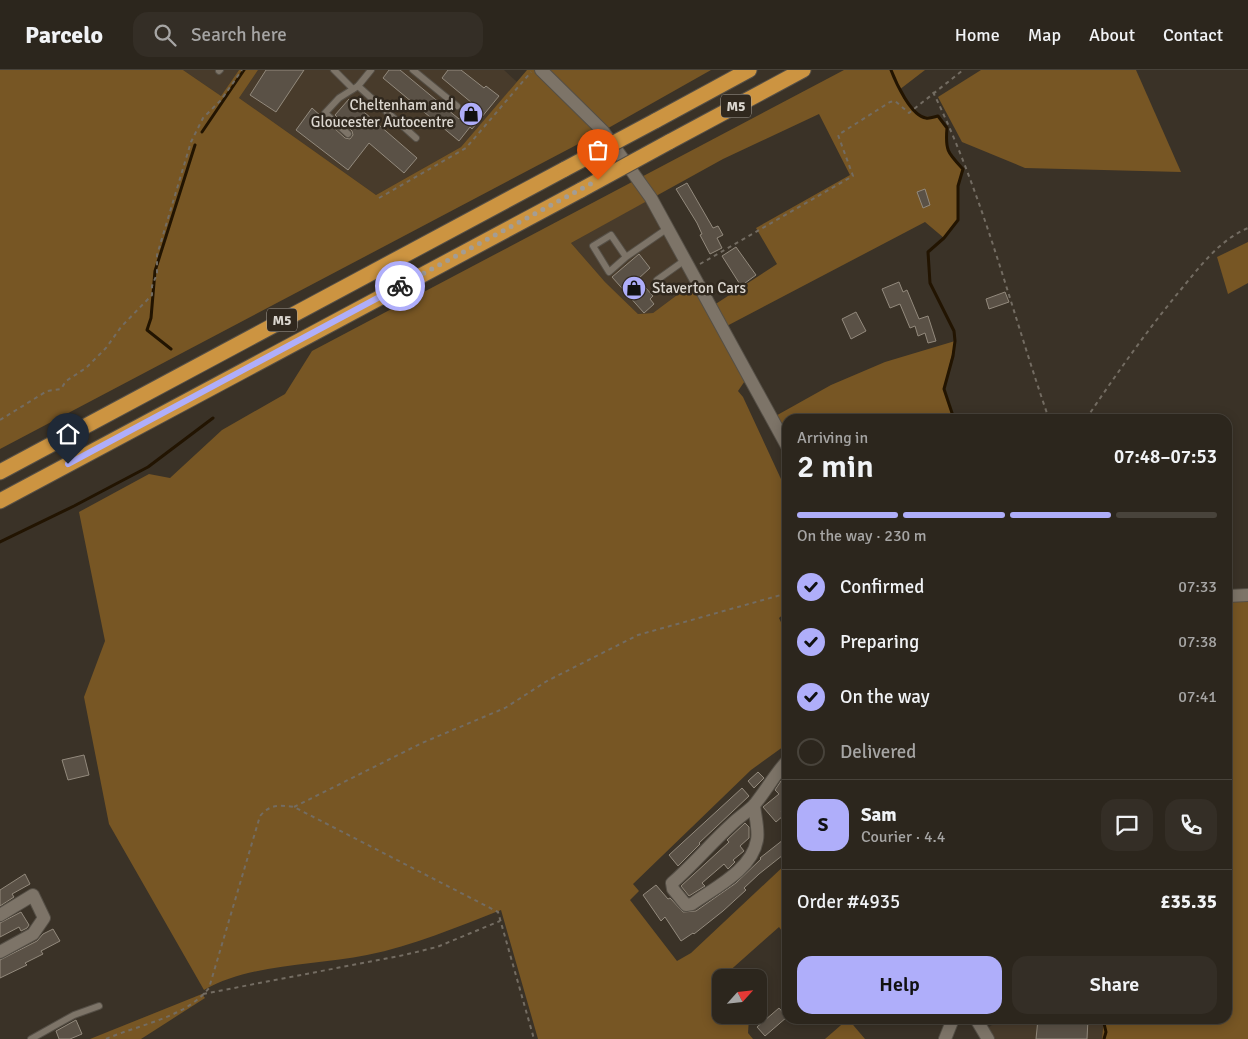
<!DOCTYPE html>
<meta charset="utf-8">
<style>
:root{--surface:#2c261d;--page:#342e26;--text:#f1f3f6;--muted:#a6a5a4;--line:#48433b;--accent:#afaefa}
body{margin:0;font-family:Signika,sans-serif;background:var(--page);color:var(--text);height:100vh;display:flex;flex-direction:column;font-size:19px;white-space:nowrap}
*{box-sizing:border-box;margin:0}
p{font-size:16px;color:var(--muted)}
.icon{flex:none;width:28px;height:28px;fill:none;stroke:currentColor;stroke-width:2;stroke-linecap:round;stroke-linejoin:round}
.map{position:relative;flex:1;overflow:hidden}
.panel{position:absolute;left:782px;top:344px;width:450px;height:610px;display:flex;flex-direction:column;background:var(--surface);border-radius:15px;box-shadow:0 2px 12px #0003,0 0 0 1px var(--line)}
.panel>*{flex:none}
.needle{width:32px;rotate:63deg}
.controls{position:absolute;left:712px;top:899px;display:grid;gap:10px}
.controls a{display:grid;place-items:center;width:55px;height:55px;border-radius:10px;background:var(--surface);box-shadow:0 2px 12px #0003,0 0 0 1px var(--line);font-size:25px}
.pin{position:absolute;display:grid;place-items:center;width:42px;height:42px;color:#fff;margin:-51px -21px;border-radius:50% 50% 50% 0;rotate:-45deg;box-shadow:0 0 5px #0007}
.pin .icon{rotate:45deg}
.courier{position:absolute;display:grid;place-items:center;width:50px;height:50px;margin:-25px;border:4px solid #afaefa;border-radius:50%;background:#fff;color:#222;box-shadow:0 1px 6px #0007}
.head em{font-style:normal;font-weight:600}
.head div{display:flex;flex-direction:column-reverse}
.head{display:flex;align-items:center;justify-content:space-between;height:85px;padding:0 15px}
h1{font-size:32px;font-weight:600;line-height:38px}
.bar{display:grid;grid-template-columns:repeat(4,1fr);gap:8px 5px;align-content:center;height:60px;padding:0 15px}
.bar i{height:6px;border-radius:4px;background:var(--line)}
.bar .selected{background:var(--accent)}
.bar p{grid-column:span 4}
.line{display:flex;align-items:center;gap:12px;padding:0 15px;border-top:1px solid var(--line)}
.line div{flex:1}
.round{display:grid;place-items:center;flex:none;width:52px;height:52px;border-radius:15px;background:var(--page)}
ol{padding:0 15px;list-style:none}
li{display:flex;align-items:center;gap:15px;height:55px}
li p{margin-inline-start:auto}
li .icon{padding:5px;border-radius:50%;background:var(--accent);color:#111;stroke-width:4}
li:last-child{color:var(--muted)}
li i{width:28px;height:28px;border:2px solid var(--line);border-radius:50%}
.cta{display:flex;gap:10px;margin-top:auto;padding:10px 15px}
.cta a{flex:1;height:58px;border-radius:15px;background:var(--accent);color:#111;font-size:20px;font-weight:600;line-height:58px;text-align:center}
.cta a+a{background:var(--page);color:var(--text)}
header{display:flex;align-items:center;gap:30px;box-sizing:border-box;height:70px;padding:0 25px;background:var(--surface);border-bottom:1px solid var(--line)}
header strong{font-size:24px}
nav{display:flex;gap:28px;margin-inline-start:auto;font-size:18px}
.search{width:350px;height:45px;background:var(--page);display:flex;align-items:center;gap:12px;box-sizing:border-box;padding:0 18px;border-radius:15px;color:var(--muted);font-size:19px}
.map>svg:first-child{display:block}
</style>
<header>
<strong>Parcelo</strong>
<div class="search"><svg class="icon" aria-label="search" viewBox="0 0 24 24"><circle cx="10" cy="10" r="6"/><path d="M15 15l6 6"/></svg>Search here</div>
<nav><a>Home</a><a>Map</a><a>About</a><a>Contact</a></nav>
</header>
<div class="map">
<svg width="1248" height="969" viewBox="0 0 1248 969">
<rect width="100%" height="100%" fill="#3a3227"/>
<g fill="#483b2b">
<path d="M183,0H239L221,26Z"/>
<path d="M258,0H504L517,12L461,77L376,125L239,28Z"/>
<path d="M651,128L697,210L653,243L638,244L605,212L571,173Z"/>
<path d="M1002,949H1103L1106,962L1104,969H988L984,960Z"/>
</g>
<g fill="#775624" fill-rule="evenodd">
<path d="M0,0H183L221,26L239,0H258L239,28L376,125L461,77L527,0H711L603,61L0,379Z"/>
<path d="M844,0H925L899,20C912,36 915,51 938,46L947,58C945,81 948,82 963,99L958,116V150L944,168L925,152L723,258L749,305L738,321L743,327L787,422V541L779,548L787,565V608L782,612L787,622V674L751,700L633,814L639,821L630,830L677,891L691,883L787,793V868L779,857L717,912L721,917V945H746L749,948L748,963L753,969H538L501,840C457,857 413,876 367,885C314,896 251,893 204,920L109,754L84,627L105,571L79,442L149,404L170,408L222,360L285,324L312,281ZM819,44L850,105L756,158L777,194L711,237L697,210L653,243L638,244L605,212L571,173L723,89Z"/>
<path d="M981,0H1136L1181,102L1025,98L962,72L938,27Z"/>
<path d="M1248,172V213L1228,224L1217,187Z"/>
<path d="M955,271L944,319L954,349H788L787,378L772,348L831,315L885,292Z"/>
<path d="M1248,524V969H1102L1104,949H1228V527Z"/>
<path d="M202,924L205,928L141,969H90Z"/>
<path d="M848,949L865,969H825Z"/>
</g>
<g fill="none" stroke-linecap="round" stroke-linejoin="round">
<g stroke="#221401" stroke-width="3">
<path d="M891,0C896,13 911,46 926,48C929,49 934,47 938,46L947,58C945,81 948,83 963,99L958,116V150L944,168L928,182L930,213L954,261L955,271L953,286L944,319L954,349"/>
<path d="M202,62L244,0"/>
<path d="M171,279L147,260L151,248L155,201L195,75"/>
<path d="M0,472L74,436L148,397L213,348"/>
<path d="M1103,949L1106,962L1104,969"/>
</g>
</g>
<g fill="#5a5146" stroke="#938a7d">
<path d="M266,0H304L276,42L250,25Z"/>
<path d="M389,0H400L459,49L472,33L442,8L448,0H461L484,18L486,16L499,26L472,59L470,57L459,71L383,8Z"/>
<path d="M349,29L417,88L404,103L369,73L348,100L296,60L312,38L345,68L350,69L353,65L352,61L335,45Z"/>
<path d="M687,113L713,158L718,156L723,165L717,168L722,178L710,184L700,165L702,164L697,153L676,119Z"/>
<path d="M925,119L930,135L923,138L917,122Z"/>
<path d="M736,177L756,205L741,216L722,186Z"/>
<path d="M639,184L650,198L638,209L653,226L650,229L654,234L644,243L612,207Z"/>
<path d="M899,212L903,222L907,220L919,249L928,246L936,271L928,273L925,263L918,266L915,256L910,258L900,234L890,238L882,219Z"/>
<path d="M1005,222L1009,232L989,239L986,229Z"/>
<path d="M856,242L866,261L851,269L842,249Z"/>
<path d="M84,685L89,705L68,710L62,690Z"/>
<path d="M758,702L764,708L754,718L748,711Z"/>
<path d="M781,711L788,717V735L781,741L784,745L776,752L763,737L779,724L775,720Z"/>
<path d="M742,718L749,726L699,773L700,774L678,796L669,785Z"/>
<path d="M745,753L749,757V768L740,776L744,781L733,790L735,792L728,799L724,794L702,813L705,816L689,826L681,816L729,772L727,770Z"/>
<path d="M788,766V781L759,804L744,818L746,820L723,841L694,864L693,863L681,871L665,847L661,851L643,825L656,815L668,829L670,828L683,842L696,841L736,813L761,789L760,788Z"/>
<path d="M25,804L30,814L12,824L14,827L0,836V820Z"/>
<path d="M21,842L29,855L27,858L21,861L19,857L0,867V853Z"/>
<path d="M53,859L60,871L41,881L43,884L25,893L27,895L0,908V890L37,871L43,864Z"/>
<path d="M779,938L787,947L765,966L757,957Z"/>
<path d="M1038,949H1088L1087,969H1036Z"/>
<path d="M76,950L82,964L70,969H59L56,961Z"/>
</g>
<g fill="none" stroke-linecap="round" stroke-linejoin="round">
<g stroke="#554f46" stroke-width="8">
<g id="lane">
<path d="M334,0L353,19"/>
<path d="M413,0L457,36"/>
<path d="M219,1L220,0"/>
<path d="M358,16L416,68"/>
<path d="M348,64L325,43L339,28L358,16L371,0"/>
<path d="M626,187L611,165L593,176L609,202L626,187L668,158"/>
<path d="M657,210L685,190"/>
<path d="M31,969L74,945L99,936"/>
</g>
</g>
<g stroke="#554f46" stroke-width="14">
<g id="street">
<path d="M1228,526L1248,525"/>
<path d="M754,735C755,746 759,760 757,770C752,800 714,818 692,834L686,835L673,819L672,813C693,795 711,773 732,754C739,747 749,741 755,734C767,719 775,704 788,690"/>
<path d="M0,845L33,825L44,848L33,864L0,882"/>
<path d="M976,949L988,969"/>
</g>
</g>
<g stroke="#554f46" stroke-width="14">
<g id="secondary">
<path d="M541,0L603,61L651,128L788,378"/>
<path d="M945,969L953,949"/>
</g>
</g>
<g stroke="#554f46" stroke-width="17">
<g id="highway">
<path d="M655,51L749,0"/>
<path d="M669,72L803,0"/>
<path d="M0,402L565,99"/>
<path d="M0,431L581,120"/>
</g>
</g>
<g stroke="#736c62" stroke-width="2" stroke-dasharray="4 4" stroke-linecap="butt">
<path d="M933,22C984,126 1011,240 1049,349"/>
<path d="M379,128L466,78L531,2"/>
<path d="M700,194L853,106L838,65L890,32L895,31L909,43L963,0"/>
<path d="M1086,349C1117,303 1148,259 1183,217C1202,194 1220,170 1248,158"/>
<path d="M0,350L47,321L61,319L66,311L86,298L106,278L121,257L152,225V216L157,204V185L191,72L203,48L221,30L242,0"/>
<path d="M294,737L422,673L505,638L547,611L638,565L788,523"/>
<path d="M203,924L404,885L437,877L500,851"/>
<path d="M106,969C140,954 185,948 209,918L260,746C270,734 280,735 294,737L498,842L534,969"/>
</g>
<use href="#lane" stroke="#7d7468" stroke-width="6"/>
<use href="#street" stroke="#7d7468" stroke-width="12"/>
<use href="#secondary" stroke="#7d7468" stroke-width="12"/>
<use href="#highway" stroke="#cc9441" stroke-width="15"/>
<g stroke="#554f46" stroke-width="17" stroke-linecap="butt">
<g id="highway-bridge">
<path d="M565,99L655,51"/>
<path d="M581,120L669,72"/>
</g>
</g>
<use href="#highway-bridge" stroke="#cc9441" stroke-width="15"/>
</g>
<g fill="none" stroke-linecap="round" stroke-linejoin="round">
<path stroke="#a39d95" stroke-width="5" stroke-dasharray="0 9" d="M400,216L598,110"/>
<path stroke="#afaefa" stroke-width="6" d="M68,394L400,216"/>
</g>
<defs>
<g id="shop-disc" transform="scale(1.25)"><circle r="9.5" fill="#afaefa" stroke="#30281e"/><path d="M-5-2.5h2.3a2.7 3.5 0 0 1 5.4 0H5L5.5 6h-11ZM-1.5-2.5h3a1.5 2.3 0 0 0-3 0Z" fill="#111"/></g>
</defs>
<g fill-rule="evenodd">
<use href="#shop-disc" x="471" y="44"/>
<use href="#shop-disc" x="634" y="218"/>
</g>
<g text-anchor="middle" dominant-baseline="central" stroke-width="5" stroke-linejoin="round" paint-order="stroke">
<g fill="#30281e" stroke="#a8a29b" stroke-width="1">
<rect x="721" y="24.5" width="30" height="23" rx="4"/>
<rect x="267" y="238.5" width="30" height="23" rx="4"/>
</g>
<g font-size="14" font-weight="bold" fill="#dcd7d0">
<text x="736" y="36">M5</text>
<text x="282" y="250">M5</text>
</g>
<g font-size="15" fill="#dcd7d0" stroke="#30281e" text-anchor="end">
<text x="454" y="35">Cheltenham and<tspan x="454" dy="17">Gloucester Autocentre</tspan></text>
<text x="652" y="218" text-anchor="start">Staverton Cars</text>
</g>
</g>
</svg>
<div class="controls">
<a><svg class="needle" viewBox="-14 -14 28 28"><path d="M0-13l5 13h-10z" fill="#e53935"/><path d="M0 13l5-13h-10z" fill="#a6a5a4"/></svg></a>
</div>
<div class="pin" style="left:598px;top:110px;background:#ea580c"><svg class="icon" aria-label="bag" viewBox="0 0 24 24"><path d="M5 8h14l-1 12H6zM9 8a3 3 0 0 1 6 0"/></svg></div>
<div class="pin" style="left:68px;top:394px;background:#1f2937"><svg class="icon" aria-label="home" viewBox="0 0 24 24"><path d="M3 11l9-7 9 7M6 9v11h12V9"/></svg></div>
<div class="courier" style="left:400px;top:216px"><svg class="icon" aria-label="bike" viewBox="0 0 24 24"><circle cx="6" cy="16" r="4"/><circle cx="18" cy="16" r="4"/><path d="M6 16l4-8h5l3 8M10 8l3 8H6M13 5h3"/></svg></div>
<section class="panel">
<div class="head"><div><h1>2 min</h1><p>Arriving in</p></div><em>07:48–07:53</em></div>
<div class="bar"><i class="selected"></i><i class="selected"></i><i class="selected"></i><i></i><p>On the way · 230 m</p></div>
<ol>
<li><svg class="icon" aria-label="check" viewBox="0 0 24 24"><path d="M5 12l5 5 9-10"/></svg>Confirmed<p>07:33</p></li>
<li><svg class="icon" aria-label="check" viewBox="0 0 24 24"><path d="M5 12l5 5 9-10"/></svg>Preparing<p>07:38</p></li>
<li><svg class="icon" aria-label="check" viewBox="0 0 24 24"><path d="M5 12l5 5 9-10"/></svg>On the way<p>07:41</p></li>
<li><i></i>Delivered</li>
</ol>
<div class="line" style="height:90px"><b class="round" style="background:var(--accent);color:#111">S</b><div><b>Sam</b><p>Courier · 4.4</p></div><a class="round"><svg class="icon" aria-label="chat" viewBox="0 0 24 24"><path d="M4 5h16v11H9l-5 4z"/></svg></a><a class="round"><svg class="icon" aria-label="phone" viewBox="0 0 24 24"><path d="M5 4h4l2 5-3 2q2 4 5 5l2-3 5 2v4C11 20 4 13 5 4z"/></svg></a></div>
<div class="line" style="height:65px"><div>Order #4935</div><b>£35.35</b></div>
<div class="cta"><a>Help</a><a>Share</a></div>
</section>
</div>
